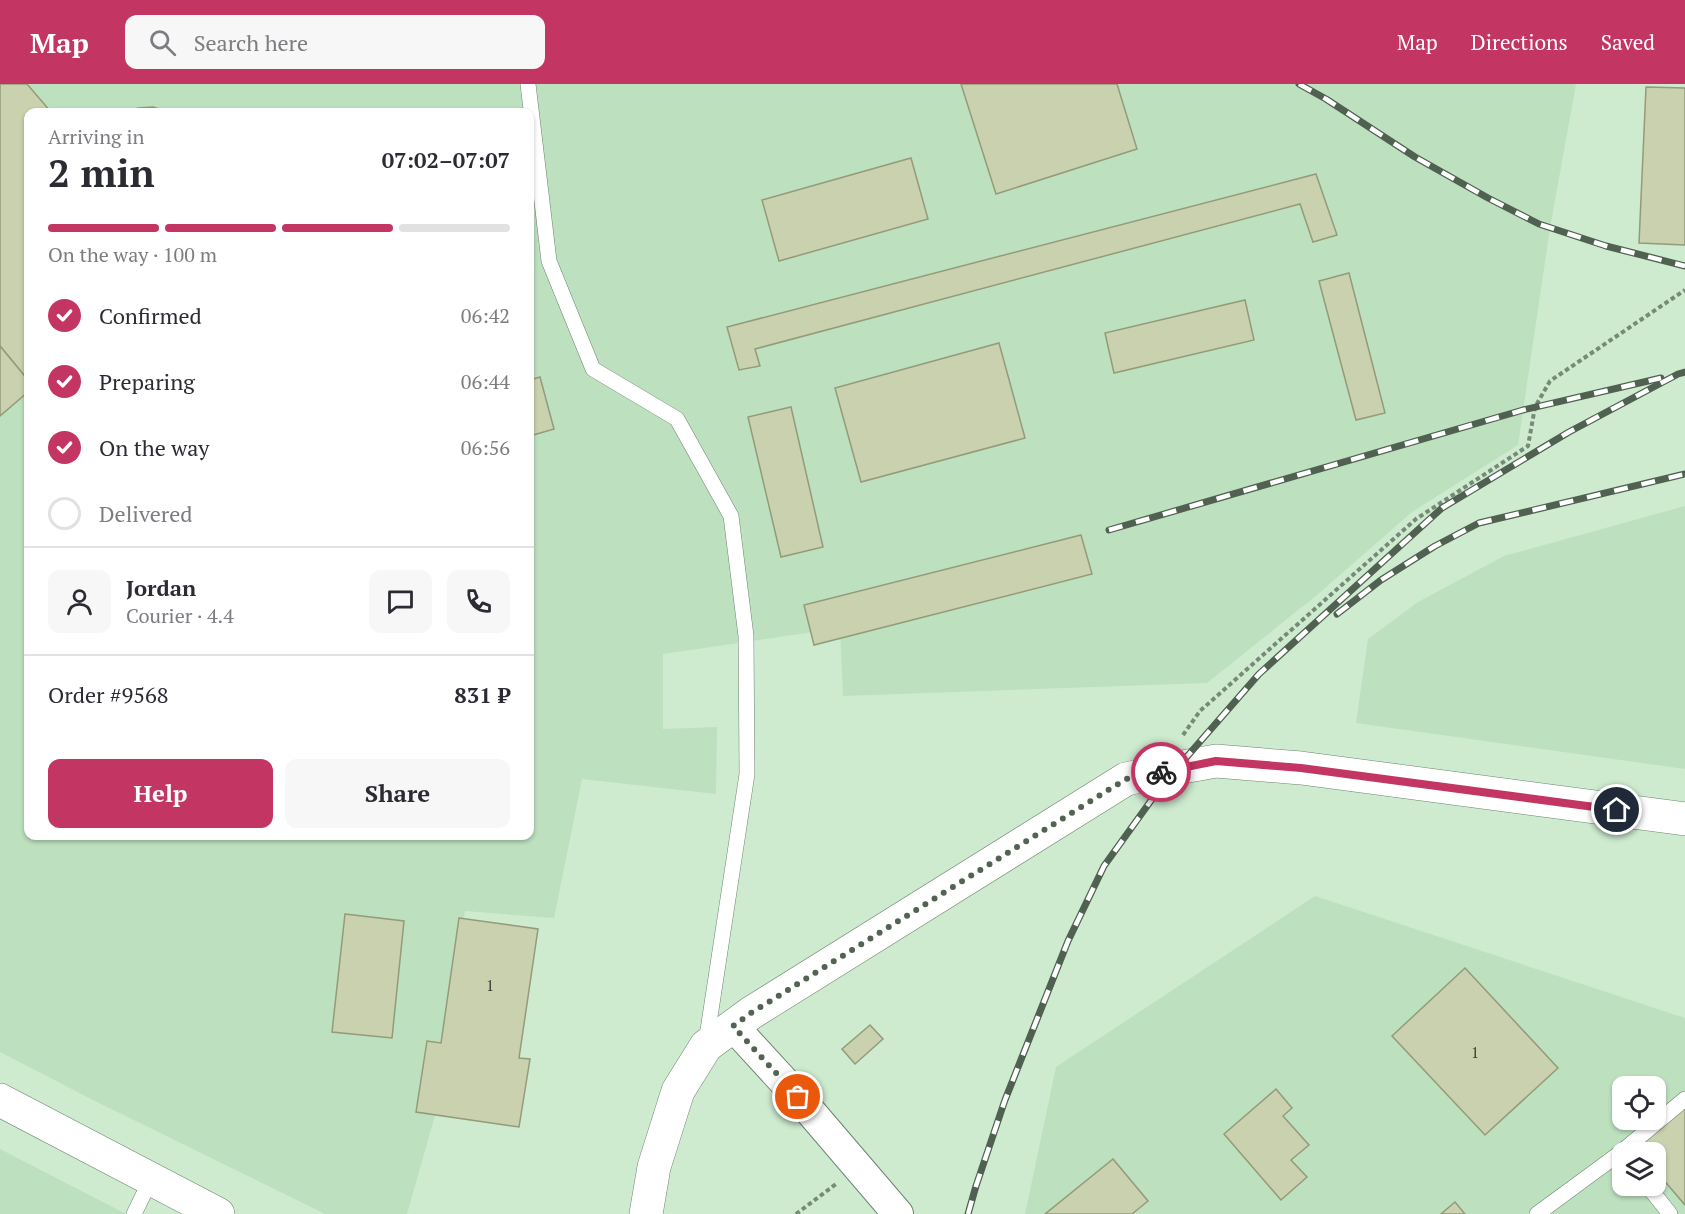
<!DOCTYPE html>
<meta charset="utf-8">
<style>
:root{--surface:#fff;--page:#f7f7f7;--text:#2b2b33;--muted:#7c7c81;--line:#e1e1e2;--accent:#c33664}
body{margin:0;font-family:"PT Serif",serif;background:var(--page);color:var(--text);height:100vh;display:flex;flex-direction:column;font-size:22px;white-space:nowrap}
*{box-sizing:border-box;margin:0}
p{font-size:20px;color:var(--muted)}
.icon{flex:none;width:33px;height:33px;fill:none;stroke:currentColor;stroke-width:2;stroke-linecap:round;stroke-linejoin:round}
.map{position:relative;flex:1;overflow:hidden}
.sheet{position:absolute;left:24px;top:24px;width:510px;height:732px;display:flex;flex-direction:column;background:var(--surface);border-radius:12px;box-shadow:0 2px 4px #0004}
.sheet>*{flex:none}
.tools{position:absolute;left:1612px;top:992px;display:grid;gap:12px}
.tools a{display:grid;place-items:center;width:54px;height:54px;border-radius:12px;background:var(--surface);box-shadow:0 2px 4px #0004;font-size:30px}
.pin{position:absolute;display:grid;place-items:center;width:51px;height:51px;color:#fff;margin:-26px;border:3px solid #fff;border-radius:50%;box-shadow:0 2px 6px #0007}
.courier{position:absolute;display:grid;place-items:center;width:60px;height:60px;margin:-30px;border:4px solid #c33664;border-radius:50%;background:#fff;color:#222;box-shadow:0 2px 8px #0007}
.head em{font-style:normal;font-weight:700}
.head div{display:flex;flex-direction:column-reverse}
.head{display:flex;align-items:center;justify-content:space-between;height:102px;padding:0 24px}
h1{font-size:39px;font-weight:700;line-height:45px}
.bar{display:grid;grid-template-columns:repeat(4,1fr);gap:9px 6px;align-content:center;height:72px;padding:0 24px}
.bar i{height:8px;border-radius:4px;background:var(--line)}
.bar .on{background:var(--accent)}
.bar p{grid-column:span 4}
.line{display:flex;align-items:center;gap:15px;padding:0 24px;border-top:2px solid var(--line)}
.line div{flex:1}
.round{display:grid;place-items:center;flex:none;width:63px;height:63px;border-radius:12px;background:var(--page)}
ol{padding:0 24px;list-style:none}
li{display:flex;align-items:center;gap:18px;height:66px}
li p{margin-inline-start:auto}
li .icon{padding:6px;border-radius:50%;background:var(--accent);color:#fff;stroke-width:4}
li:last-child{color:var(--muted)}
li i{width:33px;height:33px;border:3px solid var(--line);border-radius:50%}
.cta{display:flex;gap:12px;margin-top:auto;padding:12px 24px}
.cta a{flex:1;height:69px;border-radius:12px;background:var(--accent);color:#fff;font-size:24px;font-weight:700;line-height:69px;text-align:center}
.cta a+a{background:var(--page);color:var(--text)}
header{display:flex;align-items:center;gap:36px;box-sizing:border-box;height:84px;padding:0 30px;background:var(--accent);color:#fff}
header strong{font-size:28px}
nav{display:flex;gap:33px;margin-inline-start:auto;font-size:21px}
.search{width:420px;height:54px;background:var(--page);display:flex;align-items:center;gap:15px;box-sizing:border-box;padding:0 21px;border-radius:12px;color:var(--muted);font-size:22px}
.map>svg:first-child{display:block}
</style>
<header>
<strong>Map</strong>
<div class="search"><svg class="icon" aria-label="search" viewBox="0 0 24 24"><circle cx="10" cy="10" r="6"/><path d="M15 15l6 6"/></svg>Search here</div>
<nav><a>Map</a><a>Directions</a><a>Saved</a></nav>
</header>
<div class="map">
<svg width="1685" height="1130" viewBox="0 0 1685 1130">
<rect width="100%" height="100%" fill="#ceebd0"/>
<g fill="#bde0bf" fill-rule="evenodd">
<path d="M0,0H1576L1550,144L1518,361L1412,428L1317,511L1207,599L843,612L840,544L663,570V645L717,643L716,710L582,695L554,834L465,827L438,1021L407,1130H325L95,1017L0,968ZM28,28H530V752H28Z"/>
<path d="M1685,422V685L1356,639L1368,555L1418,518L1504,472Z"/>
<path d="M1315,812L1685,934V1130H1025L1056,983ZM1623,1002H1656V1035H1623ZM1623,1068H1656V1101H1623Z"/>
<path d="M0,1065L126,1130H0Z"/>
</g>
<g fill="#c9d1ae" stroke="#939b7a" stroke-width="1.5">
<path d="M0,0H27L51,28H28V296L0,262Z"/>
<path d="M961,0H1117L1137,65L996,110Z"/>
<path d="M1646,3L1685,4V161L1639,159Z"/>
<path d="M153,23L169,28H126L138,24Z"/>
<path d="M911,74L928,135L779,177L762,116Z"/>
<path d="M1316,90L1337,151L1313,158L1300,120L755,265L760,282L739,286L727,243Z"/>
<path d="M1349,189L1385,329L1356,336L1319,197Z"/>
<path d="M1245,216L1254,256L1114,289L1105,249Z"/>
<path d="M999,259L1025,354L861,398L835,304Z"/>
<path d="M0,262L28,296V308L0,332Z"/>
<path d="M540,293L554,345L530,352V296Z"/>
<path d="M791,323L823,463L781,473L748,333Z"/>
<path d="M1081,451L1092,490L814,561L804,521Z"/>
<path d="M345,830L404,837L392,954L332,948Z"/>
<path d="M459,834L538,845L519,974L530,975L519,1043L416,1028L427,957L441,959Z"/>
<path d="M1465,884L1558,984L1485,1051L1392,952Z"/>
<path d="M870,941L883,955L855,980L842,965Z"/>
<path d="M1276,1005L1292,1024L1283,1032L1309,1061L1291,1076L1307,1093L1281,1116L1224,1050Z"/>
<path d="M1685,1022V1121L1656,1087V1068H1639L1636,1064Z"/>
<path d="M1113,1075L1148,1117L1132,1130H1045Z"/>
<path d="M1455,1118L1465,1130H1441Z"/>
</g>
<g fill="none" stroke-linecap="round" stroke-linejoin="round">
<g stroke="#6b856d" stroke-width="16">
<g id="service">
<path d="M528,0L549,177L593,285L677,335L731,432L746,552L747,690L706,959"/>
<path d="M1623,1072L1620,1069L1685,1015"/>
<path d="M1647,1101L1670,1130"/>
<path d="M134,1130L151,1095"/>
<path d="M1537,1130L1620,1069"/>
</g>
</g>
<g stroke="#6b856d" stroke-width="32">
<path id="minor" d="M733,942L798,1013L898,1130"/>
</g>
<g stroke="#6b856d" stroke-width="34">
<g id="tertiary">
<path d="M0,1016L218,1130"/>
<path d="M646,1130L654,1083L678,1007L706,962L751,929L1126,695L1177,684L1216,677L1301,684L1685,735"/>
</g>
</g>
<g stroke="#768a77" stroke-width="4" stroke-dasharray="4.5 3" stroke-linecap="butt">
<path d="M1183,651L1200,627L1416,435L1528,362L1535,323L1550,297L1685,206"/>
<path d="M796,1130L836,1100"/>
</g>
<use href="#service" stroke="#fff" stroke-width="15"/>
<use href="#minor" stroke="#fff" stroke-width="30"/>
<use href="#tertiary" stroke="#fff" stroke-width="33"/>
<g stroke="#506051" stroke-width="7">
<g id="rail">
<path d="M1299,0L1326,15L1415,73L1488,114L1539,140L1606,162L1685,182"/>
<path d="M1109,446L1523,326L1661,294"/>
<path d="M1337,530L1381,496L1435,462L1479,439L1685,390"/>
<path d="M968,1130L976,1102L1005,1016L1068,857L1104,782L1155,711L1177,684L1259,590L1442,424L1569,348L1678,290L1685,288"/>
</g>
</g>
<use href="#rail" stroke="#fff" stroke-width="4.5" stroke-dasharray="14" stroke-linecap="butt"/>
</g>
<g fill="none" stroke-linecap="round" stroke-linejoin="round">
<path stroke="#526354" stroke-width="6" stroke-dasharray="0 10.8" d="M798,1013L733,942L751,929L1126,695L1161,688"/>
<path stroke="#c33664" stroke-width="8" d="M1161,688L1216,677L1301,684L1617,726"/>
</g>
<g text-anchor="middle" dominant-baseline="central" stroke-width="6" stroke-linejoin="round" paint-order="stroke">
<g font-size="16" fill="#3e4838">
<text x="490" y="901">1</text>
<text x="1475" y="968">1</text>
</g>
</g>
</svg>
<div class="tools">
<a><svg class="icon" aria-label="locate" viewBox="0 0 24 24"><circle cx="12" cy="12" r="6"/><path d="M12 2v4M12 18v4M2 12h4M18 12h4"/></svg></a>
<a><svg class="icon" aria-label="layers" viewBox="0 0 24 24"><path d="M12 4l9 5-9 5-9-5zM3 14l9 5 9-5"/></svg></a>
</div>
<div class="pin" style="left:798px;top:1013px;background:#ea580c"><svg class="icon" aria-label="bag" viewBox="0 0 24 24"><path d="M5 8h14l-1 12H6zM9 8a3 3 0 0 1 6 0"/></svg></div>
<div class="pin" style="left:1617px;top:726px;background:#1f2937"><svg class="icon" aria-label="home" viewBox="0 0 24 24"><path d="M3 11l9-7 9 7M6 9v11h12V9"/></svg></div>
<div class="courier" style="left:1161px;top:688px"><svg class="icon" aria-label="bike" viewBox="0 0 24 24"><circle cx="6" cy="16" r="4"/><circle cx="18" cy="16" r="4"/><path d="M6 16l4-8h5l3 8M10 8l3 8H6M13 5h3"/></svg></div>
<section class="sheet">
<div class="head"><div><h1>2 min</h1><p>Arriving in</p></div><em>07:02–07:07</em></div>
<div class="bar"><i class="on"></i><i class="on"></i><i class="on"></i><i></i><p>On the way · 100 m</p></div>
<ol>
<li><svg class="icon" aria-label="check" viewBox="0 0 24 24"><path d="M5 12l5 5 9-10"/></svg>Confirmed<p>06:42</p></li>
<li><svg class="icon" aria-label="check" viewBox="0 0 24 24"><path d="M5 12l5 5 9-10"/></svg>Preparing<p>06:44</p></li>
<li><svg class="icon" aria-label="check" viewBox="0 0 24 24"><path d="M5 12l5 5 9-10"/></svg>On the way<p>06:56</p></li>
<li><i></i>Delivered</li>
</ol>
<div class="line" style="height:108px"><a class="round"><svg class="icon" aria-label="person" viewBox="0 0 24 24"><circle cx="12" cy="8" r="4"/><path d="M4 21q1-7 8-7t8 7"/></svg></a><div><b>Jordan</b><p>Courier · 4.4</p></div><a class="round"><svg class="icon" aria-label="chat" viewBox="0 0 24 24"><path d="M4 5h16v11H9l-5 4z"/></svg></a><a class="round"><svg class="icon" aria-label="phone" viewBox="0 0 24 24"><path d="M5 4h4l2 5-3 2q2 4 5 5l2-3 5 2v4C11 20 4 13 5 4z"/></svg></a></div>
<div class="line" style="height:78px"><div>Order #9568</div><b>831 ₽</b></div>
<div class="cta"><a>Help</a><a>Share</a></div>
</section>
</div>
